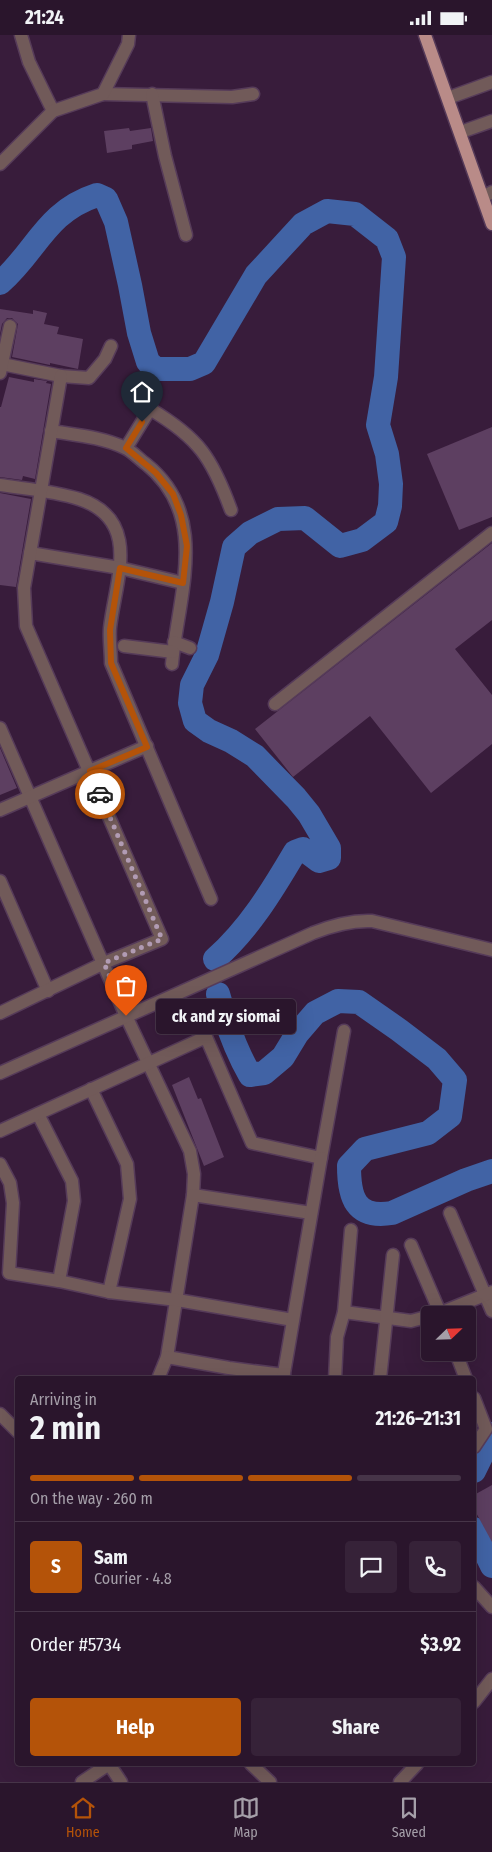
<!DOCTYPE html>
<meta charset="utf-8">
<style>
:root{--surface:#2a152c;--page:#362238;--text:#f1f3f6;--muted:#a59fa9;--line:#463448;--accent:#b45309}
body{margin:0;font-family:"Fira Sans Condensed",sans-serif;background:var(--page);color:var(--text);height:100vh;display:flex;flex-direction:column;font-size:19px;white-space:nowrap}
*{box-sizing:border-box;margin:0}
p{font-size:16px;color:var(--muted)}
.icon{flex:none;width:28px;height:28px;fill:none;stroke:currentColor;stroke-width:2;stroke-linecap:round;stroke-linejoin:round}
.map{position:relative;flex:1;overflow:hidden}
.details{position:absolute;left:15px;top:1341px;width:461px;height:390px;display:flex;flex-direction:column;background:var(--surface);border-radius:5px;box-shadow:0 5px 20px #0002,0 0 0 1px var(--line)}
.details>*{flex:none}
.needle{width:32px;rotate:67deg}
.controls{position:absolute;left:421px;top:1271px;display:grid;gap:10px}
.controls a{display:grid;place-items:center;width:55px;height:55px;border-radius:5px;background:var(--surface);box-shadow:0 5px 20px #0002,0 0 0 1px var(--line);font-size:25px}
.pin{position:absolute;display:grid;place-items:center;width:42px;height:42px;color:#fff;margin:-51px -21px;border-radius:50% 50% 50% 0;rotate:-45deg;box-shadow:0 0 5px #0007}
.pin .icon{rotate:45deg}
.courier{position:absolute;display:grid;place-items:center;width:50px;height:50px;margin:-25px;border:4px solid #b45309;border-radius:50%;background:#fff;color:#222;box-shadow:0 1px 6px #0007}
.bubble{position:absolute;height:35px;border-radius:5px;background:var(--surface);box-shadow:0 5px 20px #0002,0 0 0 1px var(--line);font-size:16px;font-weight:700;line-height:35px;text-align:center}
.summary em{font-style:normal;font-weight:700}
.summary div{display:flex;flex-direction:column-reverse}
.summary{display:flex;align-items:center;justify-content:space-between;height:85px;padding:0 15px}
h1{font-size:32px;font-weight:700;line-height:38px}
.bar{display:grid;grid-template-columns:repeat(4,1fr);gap:8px 5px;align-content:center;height:60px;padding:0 15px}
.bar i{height:6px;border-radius:4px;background:var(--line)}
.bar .on{background:var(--accent)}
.bar p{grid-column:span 4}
.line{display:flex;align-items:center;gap:12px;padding:0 15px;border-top:1px solid var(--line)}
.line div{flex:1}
.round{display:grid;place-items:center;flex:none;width:52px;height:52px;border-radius:5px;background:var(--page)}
.cta{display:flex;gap:10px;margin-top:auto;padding:10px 15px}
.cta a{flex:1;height:58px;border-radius:5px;background:var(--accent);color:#fff;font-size:20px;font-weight:700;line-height:58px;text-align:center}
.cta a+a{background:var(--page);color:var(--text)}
.status{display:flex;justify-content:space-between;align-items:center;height:35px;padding:0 25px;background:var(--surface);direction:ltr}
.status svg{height:14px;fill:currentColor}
.menu{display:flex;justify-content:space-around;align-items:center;height:70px;border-top:1px solid var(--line);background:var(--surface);font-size:14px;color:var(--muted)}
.menu a{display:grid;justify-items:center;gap:2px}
.menu .on{color:var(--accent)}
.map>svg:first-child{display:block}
</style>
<div class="status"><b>21:24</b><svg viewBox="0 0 49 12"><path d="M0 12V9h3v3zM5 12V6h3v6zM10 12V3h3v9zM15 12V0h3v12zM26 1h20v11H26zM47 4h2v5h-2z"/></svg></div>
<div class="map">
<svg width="492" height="1747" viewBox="0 0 492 1747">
<rect width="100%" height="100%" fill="#381c3b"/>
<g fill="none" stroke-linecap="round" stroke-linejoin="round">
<g stroke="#4163a5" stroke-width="24">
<path d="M0,248C37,216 45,177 97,160L106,164L116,187L130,250L139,298L148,327L156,334H190L204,328L256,240L303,189L327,176L355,179L387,204L394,222L386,342L378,390L387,419L391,449L390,471L386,487L362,505L340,511L305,483L278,484L250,498L234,512L222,567L207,620L192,650L190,668L195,686L209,696L231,706L255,721L296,763L309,779L329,813V823L319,826L303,814L295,817C272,856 249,894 215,924"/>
<path d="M218,959C226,988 235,1014 250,1040L264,1038L283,1022L297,999L315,978L338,966L359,967L399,995L437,1024L455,1045L450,1081L428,1098L365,1114L349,1131C349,1162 355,1184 392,1178L466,1145L492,1136"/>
<path d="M474,1436L492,1399"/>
<path d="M474,1494L492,1531"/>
</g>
</g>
<g fill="#5d3f61">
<path d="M129,93L130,96L151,93L153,106L132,110V114L107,118L104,96Z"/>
<path d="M0,274L33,279V275L47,278L44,289L59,292L57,299L83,304L78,334L50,328V330L12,322L18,289L12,283H7L2,289L0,299Z"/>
<path d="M9,342L34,347V344L47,346L46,348L51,349L35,444L23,441L22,445L0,442V372H1Z"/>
<path d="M492,392V482L459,495L427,419Z"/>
<path d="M0,458L31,464L16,552L0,550Z"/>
<path d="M492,508V585L455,614L492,660V709L431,758L370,681L293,742L255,694Z"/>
<path d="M0,713L17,753L0,760Z"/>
<path d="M189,1042L198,1064L201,1063L224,1122L204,1131L172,1050Z"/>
<path d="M492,1450V1507L474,1474V1460Z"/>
</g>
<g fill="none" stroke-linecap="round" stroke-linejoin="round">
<g stroke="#563b59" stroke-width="15">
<g id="minor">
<path d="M21,0L29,27L53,76"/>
<path d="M103,59L232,62L253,59"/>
<path d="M152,59L165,121L186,200"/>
<path d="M448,63L492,47"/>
<path d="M461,97L492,86"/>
<path d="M0,129L53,76L103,59L128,9L129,0"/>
<path d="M483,162L492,157"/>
<path d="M2,329L61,341L89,343L105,324L111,311"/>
<path d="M0,338L10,291"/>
<path d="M51,396C75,400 102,402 125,413C132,416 139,424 146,429C211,481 178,560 172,629"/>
<path d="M126,413L150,374C199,403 212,423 231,475"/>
<path d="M0,450C26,454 54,456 79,464C143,485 115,546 110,593C109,604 111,616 111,628L211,864"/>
<path d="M30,518L120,533L183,548"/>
<path d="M174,607L190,613"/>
<path d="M124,611L173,617"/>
<path d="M275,669L492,498"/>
<path d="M0,693L126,981L190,1116L194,1139L193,1160L167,1322L158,1344"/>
<path d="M0,775L147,711"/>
<path d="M0,846L48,956"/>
<path d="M0,978L104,928L162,904L26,591L24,553L61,341"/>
<path d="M0,1038L313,898C333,890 351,885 372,886L492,915"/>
<path d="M91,1054L127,1129L130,1164L109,1257"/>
<path d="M38,1079L72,1146L74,1166L59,1246"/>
<path d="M0,1096L206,1002L252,1108L321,1123L344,996"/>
<path d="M0,1129L10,1148L13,1168L9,1238L59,1246L109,1257L177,1265L293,1285"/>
<path d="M193,1160L311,1178"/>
<path d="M450,1178L492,1276"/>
<path d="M411,1210L441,1280"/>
<path d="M344,1277L411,1286L430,1281"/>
<path d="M435,1280L492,1257"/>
<path d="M456,1318L466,1344"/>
<path d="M167,1322L229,1333L284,1340"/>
<path d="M283,1344L321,1123"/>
<path d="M335,1344L337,1302L344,1277L351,1195"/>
<path d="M380,1344L393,1220"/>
<path d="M474,1363L486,1394L474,1412"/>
<path d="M0,1379L18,1397"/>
<path d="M474,1552L492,1572"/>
<path d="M474,1667L492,1644"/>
<path d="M251,1729L270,1747"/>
<path d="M82,1747L109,1729L121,1747"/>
<path d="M400,1747L417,1729"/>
</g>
</g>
<g stroke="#563b59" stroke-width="15">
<path id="major" d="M425,0L492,189"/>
</g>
<use href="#minor" stroke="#715a59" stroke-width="12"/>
<use href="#major" stroke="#b98b88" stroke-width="12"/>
</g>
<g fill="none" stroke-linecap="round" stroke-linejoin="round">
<path stroke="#b19bb3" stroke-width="5" stroke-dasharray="0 9" d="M100,759L162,904L104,928L126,981"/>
<path stroke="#b45309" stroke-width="6" d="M100,759L90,736L147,712L111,628L110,595L120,533L183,548L187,511L181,480L173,459L156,438L126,413L142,387"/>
</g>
</svg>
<div class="controls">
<a><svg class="needle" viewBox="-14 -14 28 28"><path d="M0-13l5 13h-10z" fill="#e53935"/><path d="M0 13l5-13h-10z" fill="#a59fa9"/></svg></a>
</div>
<div class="pin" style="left:126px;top:981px;background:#ea580c"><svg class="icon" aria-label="bag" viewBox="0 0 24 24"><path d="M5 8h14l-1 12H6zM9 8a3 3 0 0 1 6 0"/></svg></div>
<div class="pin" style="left:142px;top:387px;background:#1f2937"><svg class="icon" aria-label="home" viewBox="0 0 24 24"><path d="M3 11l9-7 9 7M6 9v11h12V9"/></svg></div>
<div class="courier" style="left:100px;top:759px"><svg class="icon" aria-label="car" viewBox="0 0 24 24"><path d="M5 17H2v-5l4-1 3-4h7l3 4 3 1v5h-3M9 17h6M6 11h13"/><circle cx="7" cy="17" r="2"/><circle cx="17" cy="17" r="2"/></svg></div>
<div class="bubble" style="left:156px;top:964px;width:140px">ck and zy siomai</div>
<section class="details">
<div class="summary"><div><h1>2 min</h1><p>Arriving in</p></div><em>21:26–21:31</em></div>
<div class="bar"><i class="on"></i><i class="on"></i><i class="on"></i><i></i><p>On the way · 260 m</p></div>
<div class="line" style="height:90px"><b class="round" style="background:var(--accent);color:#fff">S</b><div><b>Sam</b><p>Courier · 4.8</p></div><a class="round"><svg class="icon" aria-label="chat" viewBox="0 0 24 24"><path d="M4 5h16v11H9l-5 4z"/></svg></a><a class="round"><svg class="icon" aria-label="phone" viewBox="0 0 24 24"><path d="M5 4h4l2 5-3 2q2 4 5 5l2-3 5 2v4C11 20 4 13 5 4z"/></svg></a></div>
<div class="line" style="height:65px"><div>Order #5734</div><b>$3.92</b></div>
<div class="cta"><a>Help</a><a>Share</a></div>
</section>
</div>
<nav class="menu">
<a class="on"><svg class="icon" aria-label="home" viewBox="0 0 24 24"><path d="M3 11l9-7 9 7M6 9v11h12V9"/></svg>Home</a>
<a><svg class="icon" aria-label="map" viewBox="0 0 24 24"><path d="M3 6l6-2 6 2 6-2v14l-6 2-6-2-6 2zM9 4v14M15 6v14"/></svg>Map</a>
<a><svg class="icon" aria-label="saved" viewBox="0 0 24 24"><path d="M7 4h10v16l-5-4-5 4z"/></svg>Saved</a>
</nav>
